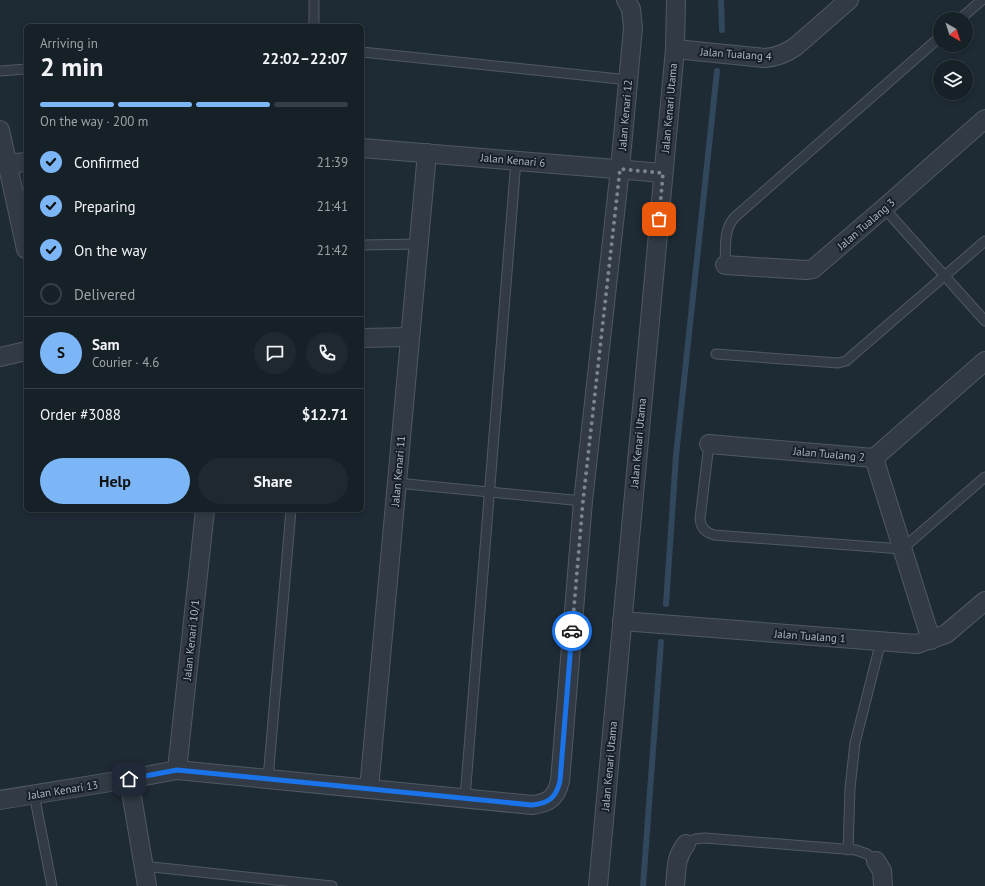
<!DOCTYPE html>
<meta charset="utf-8">
<style>
:root{--surface:#162027;--page:#1f282f;--text:#f1f3f6;--muted:#9ea3a7;--line:#353e44;--accent:#7cb6f7}
body{margin:0;font-family:"PT Sans",sans-serif;background:var(--page);color:var(--text);height:100vh;display:flex;flex-direction:column;font-size:15px;white-space:nowrap}
*{box-sizing:border-box;margin:0}
p{font-size:13px;color:var(--muted)}
.icon{flex:none;width:22px;height:22px;fill:none;stroke:currentColor;stroke-width:2;stroke-linecap:round;stroke-linejoin:round}
.map{position:relative;flex:1;overflow:hidden}
.panel{position:absolute;left:24px;top:24px;width:340px;height:488px;display:flex;flex-direction:column;background:var(--surface);border-radius:6px;box-shadow:0 2px 6px #0003,0 0 0 1px var(--line)}
.panel>*{flex:none}
.needle{width:26px;rotate:141deg}
.tools{position:absolute;left:933px;top:12px;display:grid;gap:8px}
.tools a{display:grid;place-items:center;width:40px;height:40px;border-radius:50%;background:var(--surface);box-shadow:0 2px 6px #0003,0 0 0 1px var(--line);font-size:20px}
.pin{position:absolute;display:grid;place-items:center;width:34px;height:34px;color:#fff;margin:-17px;border-radius:8px;box-shadow:0 2px 6px #0006}
.courier{position:absolute;display:grid;place-items:center;width:40px;height:40px;margin:-20px;border:3px solid #1a73e8;border-radius:50%;background:#fff;color:#222;box-shadow:0 1px 5px #0007}
.overview em{font-style:normal;font-weight:600}
.overview div{display:flex;flex-direction:column-reverse}
.overview{display:flex;align-items:center;justify-content:space-between;height:68px;padding:0 16px}
h1{font-size:26px;font-weight:600;line-height:30px}
.bar{display:grid;grid-template-columns:repeat(4,1fr);gap:6px 4px;align-content:center;height:48px;padding:0 16px}
.bar i{height:5px;border-radius:3px;background:var(--line)}
.bar .current{background:var(--accent)}
.bar p{grid-column:span 4}
.line{display:flex;align-items:center;gap:10px;padding:0 16px;border-top:1px solid var(--line)}
.line div{flex:1}
.round{display:grid;place-items:center;flex:none;width:42px;height:42px;border-radius:21px;background:var(--page)}
ol{padding:0 16px;list-style:none}
li{display:flex;align-items:center;gap:12px;height:44px}
li p{margin-inline-start:auto}
li .icon{padding:4px;border-radius:50%;background:var(--accent);color:#111;stroke-width:4}
li:last-child{color:var(--muted)}
li i{width:22px;height:22px;border:2px solid var(--line);border-radius:50%}
.button{display:flex;gap:8px;margin-top:auto;padding:8px 16px}
.button a{flex:1;height:46px;border-radius:24px;background:var(--accent);color:#111;font-size:16px;font-weight:600;line-height:46px;text-align:center}
.button a+a{background:var(--page);color:var(--text)}
.map>svg:first-child{display:block}
</style>
<div class="map">
<svg width="985" height="886" viewBox="0 0 985 886">
<rect width="100%" height="100%" fill="#1e2a34"/>
<g fill="none" stroke-linecap="round" stroke-linejoin="round">
<g stroke="#31475c" stroke-width="6">
<path d="M721,0L722,30"/>
<path d="M666,604L676,456L717,71"/>
<path d="M643,886L661,642"/>
</g>
<g stroke="#4f5963" stroke-width="11">
<g id="lane">
<path d="M960,19L982,0"/>
<path d="M314,26V0"/>
<path d="M362,52L629,80"/>
<path d="M0,71L26,69"/>
<path d="M884,208L985,321"/>
<path d="M362,245L419,244"/>
<path d="M725,265C726,248 723,229 735,217L940,37"/>
<path d="M716,354L838,363L846,361L985,241"/>
<path d="M709,444L700,519C701,528 705,532 714,535L902,549L985,477"/>
<path d="M397,483L583,501"/>
<path d="M268,779L291,510"/>
<path d="M34,794L52,886"/>
<path d="M465,798L516,160"/>
<path d="M686,844L695,839L705,838L856,850L867,854L876,861"/>
<path d="M848,850L850,788L855,743L881,641"/>
<path d="M143,866L332,886"/>
</g>
</g>
<g stroke="#4f5963" stroke-width="20">
<g id="street">
<path d="M675,49L765,58C777,57 785,54 795,47L849,0"/>
<path d="M0,130L26,249"/>
<path d="M362,148L663,173"/>
<path d="M7,164L26,162"/>
<path d="M725,265L806,270L813,269L884,208L985,119"/>
<path d="M362,338L410,337"/>
<path d="M0,357L26,351"/>
<path d="M709,444L874,458L985,361"/>
<path d="M874,458L931,640"/>
<path d="M622,621L917,644L946,634L985,601"/>
<path d="M177,770L205,510"/>
<path d="M129,779L147,886"/>
<path d="M369,789L427,153"/>
<path d="M0,800L129,779L177,770L532,805C549,803 556,798 560,781L583,501L620,169L633,28L631,9L626,0"/>
<path d="M876,861L882,871L883,886"/>
<path d="M598,886L675,49L676,0"/>
<path d="M675,886C677,869 675,858 686,844"/>
</g>
</g>
<use href="#lane" stroke="#323b45" stroke-width="9"/>
<use href="#street" stroke="#323b45" stroke-width="18"/>
</g>
<g fill="none" stroke-linecap="round" stroke-linejoin="round">
<path stroke="#7a8591" stroke-width="4" stroke-dasharray="0 7.2" d="M572,631L583,501L620,169L663,173L659,219"/>
<path stroke="#1a73e8" stroke-width="5" d="M129,779L177,770L532,805C549,803 556,798 560,781L572,631"/>
</g>
<g text-anchor="middle" dominant-baseline="central" stroke-width="4" stroke-linejoin="round" paint-order="stroke">
<g font-size="11" fill="#abb6c3" stroke="#172029">
<text transform="translate(736 54) rotate(4)">Jalan Tualang 4</text>
<text transform="translate(669 108) rotate(-85)">Jalan Kenari Utama</text>
<text transform="translate(625 115) rotate(-85)">Jalan Kenari 12</text>
<text transform="translate(513 160) rotate(5)">Jalan Kenari 6</text>
<text transform="translate(866 224) rotate(-41)">Jalan Tualang 3</text>
<text transform="translate(638 443) rotate(-85)">Jalan Kenari Utama</text>
<text transform="translate(829 454) rotate(5)">Jalan Tualang 2</text>
<text transform="translate(398 471) rotate(-85)">Jalan Kenari 11</text>
<text transform="translate(810 636) rotate(4)">Jalan Tualang 1</text>
<text transform="translate(191 640) rotate(-84)">Jalan Kenari 10/1</text>
<text transform="translate(609 766) rotate(-85)">Jalan Kenari Utama</text>
<text transform="translate(63 790) rotate(-9)">Jalan Kenari 13</text>
</g>
</g>
</svg>
<div class="tools">
<a><svg class="needle" viewBox="-14 -14 28 28"><path d="M0-13l5 13h-10z" fill="#e53935"/><path d="M0 13l5-13h-10z" fill="#9ea3a7"/></svg></a>
<a><svg class="icon" aria-label="layers" viewBox="0 0 24 24"><path d="M12 4l9 5-9 5-9-5zM3 14l9 5 9-5"/></svg></a>
</div>
<div class="pin" style="left:659px;top:219px;background:#ea580c"><svg class="icon" aria-label="bag" viewBox="0 0 24 24"><path d="M5 8h14l-1 12H6zM9 8a3 3 0 0 1 6 0"/></svg></div>
<div class="pin" style="left:129px;top:779px;background:#1f2937"><svg class="icon" aria-label="home" viewBox="0 0 24 24"><path d="M3 11l9-7 9 7M6 9v11h12V9"/></svg></div>
<div class="courier" style="left:572px;top:631px"><svg class="icon" aria-label="car" viewBox="0 0 24 24"><path d="M5 17H2v-5l4-1 3-4h7l3 4 3 1v5h-3M9 17h6M6 11h13"/><circle cx="7" cy="17" r="2"/><circle cx="17" cy="17" r="2"/></svg></div>
<section class="panel">
<div class="overview"><div><h1>2 min</h1><p>Arriving in</p></div><em>22:02–22:07</em></div>
<div class="bar"><i class="current"></i><i class="current"></i><i class="current"></i><i></i><p>On the way · 200 m</p></div>
<ol>
<li><svg class="icon" aria-label="check" viewBox="0 0 24 24"><path d="M5 12l5 5 9-10"/></svg>Confirmed<p>21:39</p></li>
<li><svg class="icon" aria-label="check" viewBox="0 0 24 24"><path d="M5 12l5 5 9-10"/></svg>Preparing<p>21:41</p></li>
<li><svg class="icon" aria-label="check" viewBox="0 0 24 24"><path d="M5 12l5 5 9-10"/></svg>On the way<p>21:42</p></li>
<li><i></i>Delivered</li>
</ol>
<div class="line" style="height:72px"><b class="round" style="background:var(--accent);color:#111">S</b><div><b>Sam</b><p>Courier · 4.6</p></div><a class="round"><svg class="icon" aria-label="chat" viewBox="0 0 24 24"><path d="M4 5h16v11H9l-5 4z"/></svg></a><a class="round"><svg class="icon" aria-label="phone" viewBox="0 0 24 24"><path d="M5 4h4l2 5-3 2q2 4 5 5l2-3 5 2v4C11 20 4 13 5 4z"/></svg></a></div>
<div class="line" style="height:52px"><div>Order #3088</div><b>$12.71</b></div>
<div class="button"><a>Help</a><a>Share</a></div>
</section>
</div>
